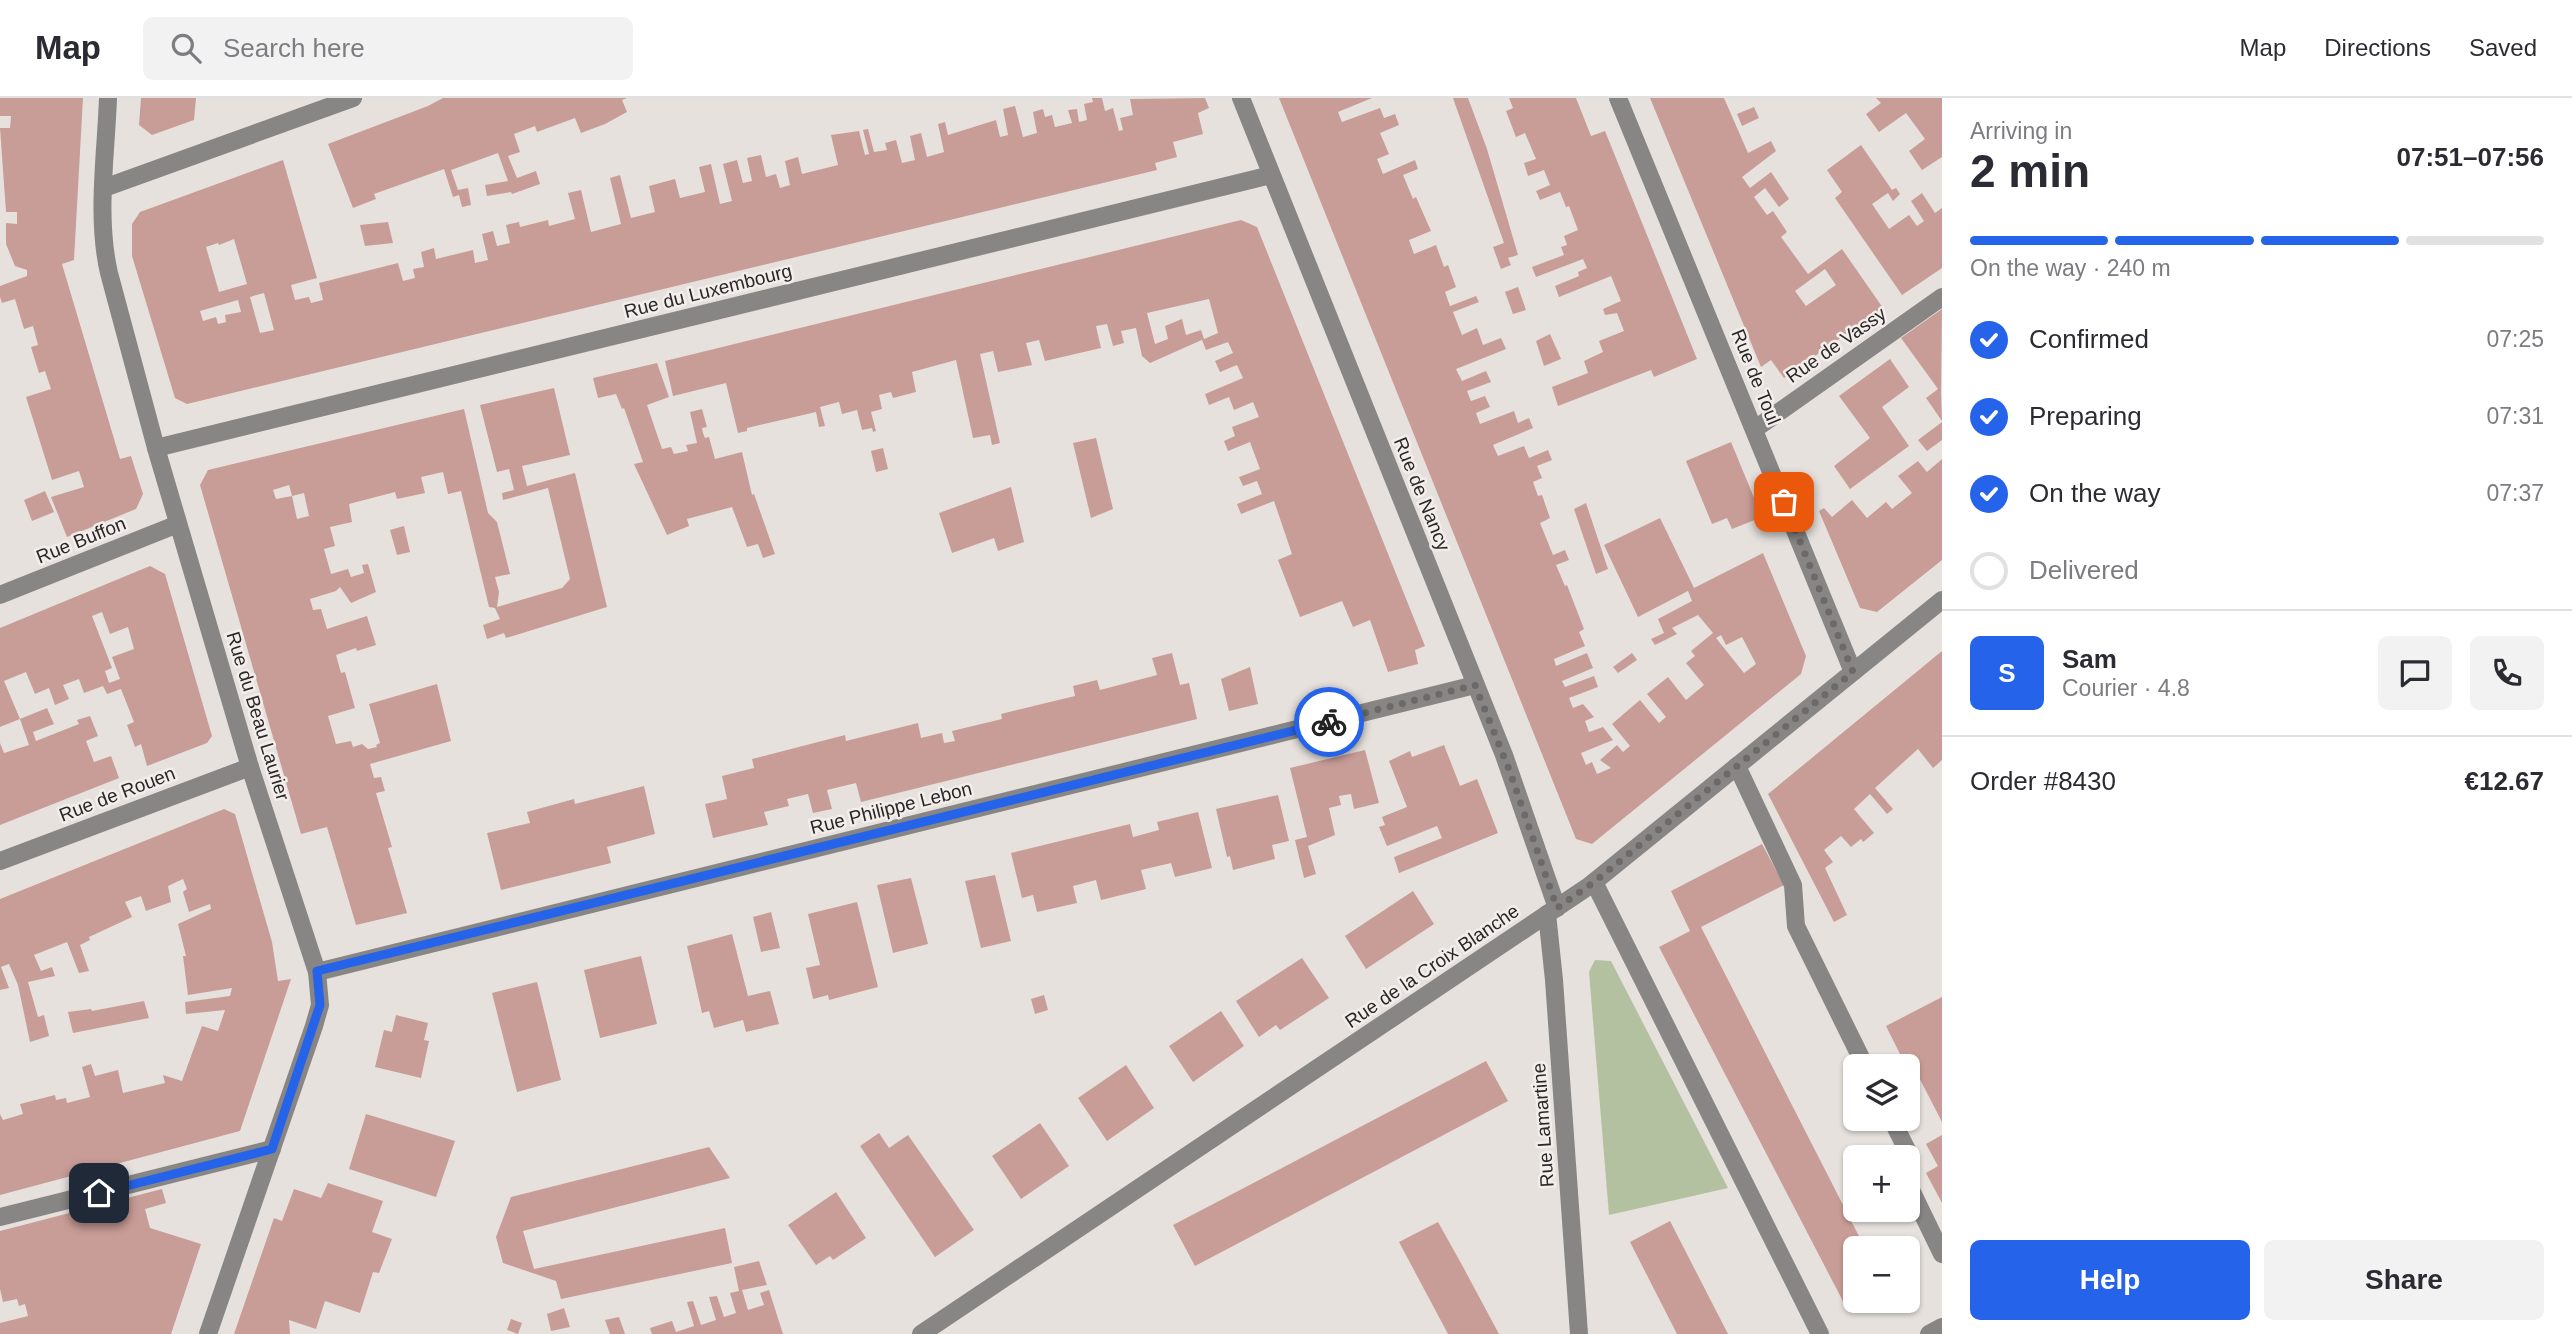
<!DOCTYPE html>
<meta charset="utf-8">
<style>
:root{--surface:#fff;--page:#f2f2f3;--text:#2b2b33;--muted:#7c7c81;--line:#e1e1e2;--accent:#2563eb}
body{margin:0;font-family:Arial,sans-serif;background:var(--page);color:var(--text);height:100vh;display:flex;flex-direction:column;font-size:26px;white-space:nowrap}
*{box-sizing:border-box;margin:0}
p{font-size:23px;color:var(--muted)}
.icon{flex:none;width:38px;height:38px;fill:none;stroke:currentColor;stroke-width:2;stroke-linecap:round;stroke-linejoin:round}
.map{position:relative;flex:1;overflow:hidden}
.side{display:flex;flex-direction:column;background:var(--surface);width:630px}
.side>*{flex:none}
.controls{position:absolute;left:1843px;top:956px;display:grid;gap:14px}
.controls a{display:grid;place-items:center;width:77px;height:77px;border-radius:10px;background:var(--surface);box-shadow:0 2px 5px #0004;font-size:35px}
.pin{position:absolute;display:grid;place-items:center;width:60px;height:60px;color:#fff;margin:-30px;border-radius:14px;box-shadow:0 4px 10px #0006}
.courier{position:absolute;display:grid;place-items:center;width:70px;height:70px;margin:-35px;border:5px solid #2563eb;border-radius:50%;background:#fff;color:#222;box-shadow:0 2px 9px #0007}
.head em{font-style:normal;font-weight:700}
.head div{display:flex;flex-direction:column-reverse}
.head{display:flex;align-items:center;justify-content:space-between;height:119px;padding:0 28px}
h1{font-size:46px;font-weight:700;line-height:52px}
.bar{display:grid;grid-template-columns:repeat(4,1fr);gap:10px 7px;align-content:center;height:84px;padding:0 28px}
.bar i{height:9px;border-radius:5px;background:var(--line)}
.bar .selected{background:var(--accent)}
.bar p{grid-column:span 4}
.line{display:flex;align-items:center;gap:18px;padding:0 28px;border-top:2px solid var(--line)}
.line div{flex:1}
.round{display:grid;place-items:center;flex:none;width:74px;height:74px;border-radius:10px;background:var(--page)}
ol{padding:0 28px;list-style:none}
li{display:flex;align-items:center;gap:21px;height:77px}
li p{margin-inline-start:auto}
li .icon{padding:7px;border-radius:50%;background:var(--accent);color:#fff;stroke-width:4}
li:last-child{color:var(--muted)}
li i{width:38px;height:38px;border:4px solid var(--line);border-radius:50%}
.cta{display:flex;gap:14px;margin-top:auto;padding:14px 28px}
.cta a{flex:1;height:80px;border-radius:10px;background:var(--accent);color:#fff;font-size:28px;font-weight:700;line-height:80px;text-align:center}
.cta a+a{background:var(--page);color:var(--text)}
header{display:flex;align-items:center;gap:42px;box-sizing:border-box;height:98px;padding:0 35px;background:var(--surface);border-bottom:2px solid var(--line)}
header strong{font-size:33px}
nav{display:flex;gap:38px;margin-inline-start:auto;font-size:24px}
.search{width:490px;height:63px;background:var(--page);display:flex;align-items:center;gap:18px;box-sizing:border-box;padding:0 24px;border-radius:10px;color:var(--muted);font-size:26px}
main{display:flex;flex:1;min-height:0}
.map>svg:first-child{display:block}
</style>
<header>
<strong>Map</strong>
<div class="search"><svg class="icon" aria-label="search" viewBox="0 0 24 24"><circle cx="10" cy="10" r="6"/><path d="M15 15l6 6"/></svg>Search here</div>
<nav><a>Map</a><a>Directions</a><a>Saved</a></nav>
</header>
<main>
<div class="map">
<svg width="1942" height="1236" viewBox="0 0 1942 1236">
<rect width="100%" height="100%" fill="#e6e1dd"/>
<path fill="#b4c1a1" d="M1595,862L1611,863L1728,1090L1609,1117L1589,874Z"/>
<g fill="#c99d97" fill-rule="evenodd">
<path d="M0,0H83L74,162L62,166L120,361L131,358L143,396L136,411L67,439L51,399L84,389L79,373L52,382L26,299L51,291L45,273L39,275L31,249L38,247L33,228L24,231L15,201L2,205L0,199V188L27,178V172L15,168L6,146V125L17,126V114H6L0,30H10L11,18H0Z"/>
<path d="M141,0H196L194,22L152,37L139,27Z"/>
<path d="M443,0H627L622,2L627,14L605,26L581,35L575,20L537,34L535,28L514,36L520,54L508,58L517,80L536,73L540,86L512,96L511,94L487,98L485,87L508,83L498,55L451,72L458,92L468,90L471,107L462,109L459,97L453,99L444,71L374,96L376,101L353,110L328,46L428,8Z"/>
<path d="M1092,0H1102L1105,13L1113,10L1119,33L1123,32L1120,20L1133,17L1130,1L1205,0L1209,10L1198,15L1203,36L1173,44L1177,59L1155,65L1157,72L187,306L175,300L132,158V126L140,114L283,62L317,180L291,187L295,202L309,199L311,205L323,202L319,185L398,165L403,183L415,180L413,171L424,169L421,154L434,150L436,161L473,152L475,165L488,162L482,136L493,133L497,148L510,145L506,127L519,124L520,129L548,122L549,128L575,121L568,95L581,92L591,134L621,126L610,80L620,77L631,120L655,114L649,88L675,81L680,100L705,94L699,69L711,66L720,106L732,103L723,66L737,62L743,85L752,83L747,60L761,57L766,79L776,76L780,90L790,87L785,63L798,59L802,76L838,67L831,37L859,33L865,57L869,56L863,32L868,31L874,54L887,52L885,45L896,42L902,65L915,62L910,38L921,35L927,59L944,54L938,26L945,24L948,37L996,22L1000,39L1008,37L1003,11L1015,8L1023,39L1037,35L1033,14L1043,11L1045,19L1052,17L1055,29L1072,25L1068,12L1077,11L1079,24L1087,22L1084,6L1093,4ZM234,141L247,186L219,194L206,149L218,145L219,147ZM264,195L274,232L260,235L250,199ZM238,202L241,214L225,217L226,224L218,226L216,219L203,223L200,213Z"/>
<path d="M1279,0H1372L1338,14L1342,24L1380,10L1384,20L1395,16L1399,27L1380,35L1389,56L1377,61L1383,76L1415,62L1418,71L1403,77L1413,101L1416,99L1431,133L1409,142L1414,156L1436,147L1444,169L1448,167L1456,189L1445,194L1450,208L1476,198L1479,204L1453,214L1462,237L1477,230L1483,247L1501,240L1506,251L1456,271L1462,283L1486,273L1491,284L1467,293L1471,303L1485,298L1490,309L1476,315L1480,326L1514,313L1518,325L1529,320L1533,330L1493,347L1498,358L1524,348L1529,360L1548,352L1552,362L1537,368L1542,380L1533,384L1538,398L1542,397L1550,420L1540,425L1553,457L1565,452L1569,462L1556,467L1565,488L1567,487L1584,531L1579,534L1585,548L1554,561L1556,568L1587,555L1593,570L1562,583L1565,589L1594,578L1598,589L1569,600L1573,610L1583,606L1594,619L1585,623L1589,634L1603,629L1613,642L1581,655L1586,667L1592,664L1597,676L1611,670L1600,662L1617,647L1623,654L1630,648L1612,626L1640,602L1659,625L1666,619L1647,596L1668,579L1686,602L1704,587L1686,565L1695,558L1691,553L1713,535L1698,517L1672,530L1677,536L1655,547L1651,541L1664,535L1658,521L1692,503L1688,493L1638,519L1604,447L1660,420L1694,490L1763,455L1773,479L1806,558L1801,576L1592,746L1576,741ZM1721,537L1726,547L1742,539L1756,566L1744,575L1716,540Z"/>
<path d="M1453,0H1468L1487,51L1518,157L1508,160L1511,167L1501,171L1493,149L1504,145Z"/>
<path d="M1509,0H1576L1591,38L1605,33L1697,261L1654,279L1651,272L1558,308L1552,289L1588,275L1584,263L1603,254L1599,243L1624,233L1617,215L1605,217L1603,211L1621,203L1611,178L1559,199L1555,188L1579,178L1578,174L1587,170L1583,161L1536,179L1532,169L1564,157L1561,149L1567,147L1564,138L1578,132L1569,108L1566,109L1560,94L1540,102L1536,93L1550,87L1544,72L1528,78L1524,65L1536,61L1525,35L1516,39L1506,13L1513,10Z"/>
<path d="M1650,0H1724L1748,55L1771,43L1776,53L1742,79L1750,90L1771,74L1789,101L1779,109L1765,90L1754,99L1767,117L1773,113L1787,134L1781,139L1808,176L1842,151L1883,210L1784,280L1771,262L1761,269ZM1825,171L1836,187L1806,208L1795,193Z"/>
<path d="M1876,0H1942V59L1922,72L1909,53L1925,41L1906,15L1879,34L1866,16L1881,5Z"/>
<path d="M1754,9L1759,20L1742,28L1737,16Z"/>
<path d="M1861,47L1892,92L1896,90L1900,96L1893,103L1888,95L1872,106L1889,131L1909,117L1917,128L1924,123L1911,103L1922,95L1935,115L1942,110V170L1902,197L1835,100L1842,94L1827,72Z"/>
<path d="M1241,122L1257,129L1425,548L1415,552L1418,566L1388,574L1370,522L1353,529L1342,503L1300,519L1278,462L1292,456L1274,403L1241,416L1237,406L1262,396L1257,383L1243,388L1239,379L1260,371L1250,344L1228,353L1224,343L1235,338L1232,329L1259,319L1253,304L1234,312L1229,299L1209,307L1205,296L1243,280L1237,267L1220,274L1215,263L1233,255L1228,244L1206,252L1202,242L1218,235L1209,201L1147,215L1155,246L1168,241L1165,228L1182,221L1186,237L1201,232L1204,241L1150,265L1142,258L1136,230L1121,233L1124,245L1113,248L1107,226L1096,228L1101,250L1045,263L1039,242L1026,245L1032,267L998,274L993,253L980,256L1000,345L992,347L990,337L973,340L956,262L912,274L916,294L893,300L891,294L879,297L882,311L871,314L876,333L873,334L872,330L862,332L857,312L842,316L839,304L820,309L825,328L819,329L816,314L747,330V333L738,335L726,285L673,298L665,263Z"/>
<path d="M388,124L393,145L365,148L360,127Z"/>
<path d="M1518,189L1526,212L1513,216L1505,194Z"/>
<path d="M1942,211L1941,294L1942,323L1926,300L1938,291L1901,240Z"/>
<path d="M1550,236L1561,261L1544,268L1536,243Z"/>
<path d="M1890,261L1909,289L1882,309L1909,348L1850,391L1834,368L1870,340L1839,298Z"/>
<path d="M657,265L669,299L647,307L662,351L671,349L674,356L688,353L686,347L697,345L690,314L702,311L707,329L702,330L703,335L705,340L709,339L715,361L742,354L752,397L754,396L775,456L763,460L758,446L747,449L732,409L687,421L689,428L667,437L634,366L643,364L624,310L622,311L616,296L598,300L593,280Z"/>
<path d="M554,290L570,357L522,368L527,388L575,375L607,509L506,540L504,535L487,541L483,527L500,521L495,510L489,509L461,393L448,396L443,374L421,379L425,395L397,401L395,394L349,406L352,424L330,429L335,448L324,451L331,476L348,471L351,479L364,475L362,467L368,466L376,494L351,505L340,489L336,493L310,501L313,512L321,511L327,531L367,518L376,547L357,553L356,550L336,557L341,575L345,574L355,610L328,618L336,646L351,643L353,649L362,646L368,651L377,649L376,647L380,645L369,606L437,586L451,643L370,666L374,680L381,679L385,693L376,695L392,749L388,750L407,815L356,827L327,729L301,736L200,387L208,372L464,311L488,415L497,424L510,476L495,479L499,494L497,509L562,490L570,481L548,390L503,402L502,395L514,392L509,371L497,374L480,307ZM289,387L292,398L304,395L309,418L297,421L292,398L276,401L273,392Z"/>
<path d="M1942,324V342L1927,353L1918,342Z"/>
<path d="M1096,340L1113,411L1091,420L1073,345Z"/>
<path d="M1731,344L1762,419L1732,431L1727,420L1712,426L1686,363Z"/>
<path d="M883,350L888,371L876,374L871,353Z"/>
<path d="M1942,361V462L1877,514L1860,510L1819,413L1824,410L1832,419L1852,402L1867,420L1886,404L1892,411L1912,395L1898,378L1918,363L1927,374Z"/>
<path d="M1011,389L1024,444L998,453L994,440L952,455L939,415Z"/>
<path d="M45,393L54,414L32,423L24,402Z"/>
<path d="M1586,405L1608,471L1596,476L1574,411Z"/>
<path d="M404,428L410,454L397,457L390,432Z"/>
<path d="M150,468L165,476L212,638L207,645L147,668L141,646L135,649L127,627L134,624L121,591L107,596L103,588L84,595L79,581L63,587L69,601L55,607L49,590L35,596L26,574L4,583L20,621L0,629V530ZM102,514L110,536L128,529L134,551L112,559L120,581L109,585L105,573L112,570L92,518Z"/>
<path d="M1942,553V662L1933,670L1918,651L1875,690L1893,711L1887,716L1870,696L1854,711L1874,735L1863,744L1861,741L1851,749L1841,738L1824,752L1833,764L1825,770L1847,817L1834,824L1768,696Z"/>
<path d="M1172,555L1180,587L1189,585L1197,621L861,704L856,685L827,692L832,711L813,715L808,696L787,701L789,708L764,714L768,727L713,740L705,706L727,701L722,678L754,670L752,661L845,637L846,643L918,625L921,640L942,635L944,645L955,643L952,633L1002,621L1001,616L1075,598L1073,588L1097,582L1100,592L1157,577L1152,560Z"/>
<path d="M1632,555L1637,562L1618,575L1613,569Z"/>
<path d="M1250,569L1258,606L1229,613L1221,581Z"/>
<path d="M47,610L54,626L33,634L36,643L79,626L77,622L90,618L98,638L86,643L94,664L111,658L119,680L0,727V645L4,655L29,647L20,621Z"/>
<path d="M1444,647L1460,688L1477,681L1498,735L1399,775L1394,759L1442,740L1437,728L1387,748L1379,729L1385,727L1382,719L1407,709L1389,663L1410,653L1412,659Z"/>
<path d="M1365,652L1379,705L1354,711L1351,696L1339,698L1341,707L1329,710L1335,737L1308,748L1316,776L1304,780L1295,742L1307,739L1290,670Z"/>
<path d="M644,688L655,736L607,749L611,765L501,792L487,735L530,725L527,714L574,701L575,706Z"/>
<path d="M1278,697L1289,743L1272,747L1275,761L1233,772L1230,758L1227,759L1216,711Z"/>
<path d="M224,711L235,716L272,844L278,883L291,881L240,1033L0,1097V1016L3,1022L23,1016L20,1006L55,997L56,1002L66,1000L67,1005L90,999L82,969L91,966L95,978L118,972L123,995L165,985L163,977L182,983L202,928L218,933L225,912L186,916L185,904L230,898L232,890L188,897L183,858H186L178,826L211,811L210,806L189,814L183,794L187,791L183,781L168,788L171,804L146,813L141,798L125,804L132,819L89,839L90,842L80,847L89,873L79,875L67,844L34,857L41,873L52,869L55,878L28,884L38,919L44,917L49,938L30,944L18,887L9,866L1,869L9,890L0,892V801Z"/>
<path d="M1198,714L1212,770L1175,779L1171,765L1141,772L1146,791L1101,802L1096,782L1073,788L1077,805L1037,814L1033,797L1022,800L1011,755L1130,726L1133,739L1159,732L1157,724Z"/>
<path d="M1762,746L1784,787L1701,829L1865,1150H1855V1202H1863L1847,1211L1659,849L1690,833L1671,793Z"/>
<path d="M995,777L1011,843L981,850L965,783Z"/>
<path d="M911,780L928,846L893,855L877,787Z"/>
<path d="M1413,793L1434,826L1366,871L1345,838Z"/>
<path d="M857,804L878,889L829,902L828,897L813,901L806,870L820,867L808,816Z"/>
<path d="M771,814L780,850L761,854L753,819Z"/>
<path d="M732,836L748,898L770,893L779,926L746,934L743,922L714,930L709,913L702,915L687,848Z"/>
<path d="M641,858L657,926L600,940L584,872Z"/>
<path d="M1302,860L1329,900L1280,932L1276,927L1259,939L1236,903Z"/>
<path d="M537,884L561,982L517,994L492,895Z"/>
<path d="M1044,897L1048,912L1035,916L1031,901Z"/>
<path d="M1942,899V1024L1910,962L1904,964L1886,928Z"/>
<path d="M144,903L149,920L73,935L68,914L91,911L92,913Z"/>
<path d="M1221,913L1244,948L1193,984L1169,948Z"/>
<path d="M396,917L428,925L424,942L429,943L421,980L375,969L384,932L392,934Z"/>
<path d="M1486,963L1508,1003L1195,1168L1173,1127Z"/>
<path d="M1126,967L1154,1010L1107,1043L1078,1000Z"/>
<path d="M366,1016L455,1043L436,1099L349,1071Z"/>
<path d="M1040,1025L1069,1068L1021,1101L992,1058Z"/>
<path d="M879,1035L889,1050L908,1037L974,1132L935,1159L860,1048Z"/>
<path d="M1942,1037V1105L1926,1075L1938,1068L1926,1046Z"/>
<path d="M709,1049L730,1080L523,1133L534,1171L725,1130L732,1165L561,1201L556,1183L503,1165L496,1139L511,1099Z"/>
<path d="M328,1085L383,1103L372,1134L392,1141L379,1175L373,1174L360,1215L325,1203L316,1231L289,1222L290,1236H234L274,1120L282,1123L294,1091L321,1100Z"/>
<path d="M162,1091L166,1105L145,1111L150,1130L201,1146L171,1236H0V1225L28,1218L25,1206L19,1208L17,1201L3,1204L0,1191V1133Z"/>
<path d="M836,1094L866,1140L833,1162L830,1158L816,1167L788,1127Z"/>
<path d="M1670,1123L1728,1236H1677L1630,1144Z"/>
<path d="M1438,1124L1462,1167L1499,1236H1448L1399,1144Z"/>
<path d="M759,1163L767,1187L742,1192L748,1212L764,1207L760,1195L769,1192L783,1236H652L650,1230L672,1223L676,1234L694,1228L687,1204L693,1203L701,1227L716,1222L709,1199L717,1198L724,1219L736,1215L730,1195L739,1193L734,1169Z"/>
<path d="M564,1210L570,1229L551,1233L547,1216Z"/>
<path d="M619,1219L625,1236H610L605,1222Z"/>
<path d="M511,1221L522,1225L518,1236L507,1232Z"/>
</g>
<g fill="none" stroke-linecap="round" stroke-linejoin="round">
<g stroke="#878684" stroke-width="18">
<path d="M108,0C106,57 96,119 109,175L156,350L250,669L317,874L320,907L314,928L208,1236"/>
<path d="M1241,0L1504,657L1557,810"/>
<path d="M1618,0L1853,574"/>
<path d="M104,90L353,0"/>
<path d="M1755,331L1942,199"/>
<path d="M156,350L1271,77"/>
<path d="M0,497L178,426"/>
<path d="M1737,668L1793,787L1796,828L1865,968"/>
<path d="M0,763L250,669"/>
<path d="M1594,784L1820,1236"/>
<path d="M1547,816L1554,882L1579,1236"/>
<path d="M317,874L1475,587"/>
<path d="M1891,1020L1907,1052L1911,1092L1942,1156"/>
<path d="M0,1119L272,1051"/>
<path d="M921,1236L1589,788L1942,502"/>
<path d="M1929,1236L1942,1229"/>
</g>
</g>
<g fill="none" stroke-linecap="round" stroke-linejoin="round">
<path stroke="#6c6967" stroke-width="7" stroke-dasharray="0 12.6" d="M1329,624L1475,587L1510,674L1557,810L1594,784L1853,574L1784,404"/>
<path stroke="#2563eb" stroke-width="9" d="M99,1095L272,1051L320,907L317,873L1329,624"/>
</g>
<g text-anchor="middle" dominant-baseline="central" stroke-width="5" stroke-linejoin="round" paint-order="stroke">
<g font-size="19" fill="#2a2827" stroke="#f3eeeb">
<text transform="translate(708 193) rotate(-14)">Rue du Luxembourg</text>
<text transform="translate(1836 247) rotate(-35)">Rue de Vassy</text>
<text transform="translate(1756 279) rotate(68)">Rue de Toul</text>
<text transform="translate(1422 396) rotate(68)">Rue de Nancy</text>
<text transform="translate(81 442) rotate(-22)">Rue Buffon</text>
<text transform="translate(258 618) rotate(73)">Rue du Beau Laurier</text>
<text transform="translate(117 696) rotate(-21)">Rue de Rouen</text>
<text transform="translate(891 710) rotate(-14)">Rue Philippe Lebon</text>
<text transform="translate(1432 868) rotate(-34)">Rue de la Croix Blanche</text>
<text transform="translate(1543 1027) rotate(-94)">Rue Lamartine</text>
</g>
</g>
</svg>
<div class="controls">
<a><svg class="icon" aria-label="layers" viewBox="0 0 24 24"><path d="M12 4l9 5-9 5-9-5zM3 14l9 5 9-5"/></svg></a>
<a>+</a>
<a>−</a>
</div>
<div class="pin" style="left:1784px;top:404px;background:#ea580c"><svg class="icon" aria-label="bag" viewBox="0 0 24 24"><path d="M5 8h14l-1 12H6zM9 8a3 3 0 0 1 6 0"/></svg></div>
<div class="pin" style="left:99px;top:1095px;background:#1f2937"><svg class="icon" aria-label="home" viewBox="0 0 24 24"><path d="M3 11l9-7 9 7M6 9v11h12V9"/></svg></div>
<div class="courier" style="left:1329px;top:624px"><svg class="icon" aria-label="bike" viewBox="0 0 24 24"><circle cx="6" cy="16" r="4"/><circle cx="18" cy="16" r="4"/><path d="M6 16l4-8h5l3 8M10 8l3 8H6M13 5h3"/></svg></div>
</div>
<section class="side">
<div class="head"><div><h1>2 min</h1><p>Arriving in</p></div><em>07:51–07:56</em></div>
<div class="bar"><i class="selected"></i><i class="selected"></i><i class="selected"></i><i></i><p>On the way · 240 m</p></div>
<ol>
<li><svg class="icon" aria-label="check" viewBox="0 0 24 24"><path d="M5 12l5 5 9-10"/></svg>Confirmed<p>07:25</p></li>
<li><svg class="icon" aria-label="check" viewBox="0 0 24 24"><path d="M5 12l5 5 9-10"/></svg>Preparing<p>07:31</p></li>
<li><svg class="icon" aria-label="check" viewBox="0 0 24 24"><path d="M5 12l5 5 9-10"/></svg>On the way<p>07:37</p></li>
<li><i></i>Delivered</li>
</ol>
<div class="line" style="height:126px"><b class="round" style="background:var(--accent);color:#fff">S</b><div><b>Sam</b><p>Courier · 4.8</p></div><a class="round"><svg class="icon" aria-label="chat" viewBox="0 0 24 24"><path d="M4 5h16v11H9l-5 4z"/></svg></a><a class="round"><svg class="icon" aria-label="phone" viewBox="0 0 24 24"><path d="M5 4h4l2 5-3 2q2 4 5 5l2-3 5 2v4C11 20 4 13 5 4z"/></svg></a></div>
<div class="line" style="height:91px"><div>Order #8430</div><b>€12.67</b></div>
<div class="cta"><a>Help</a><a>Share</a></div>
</section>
</main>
